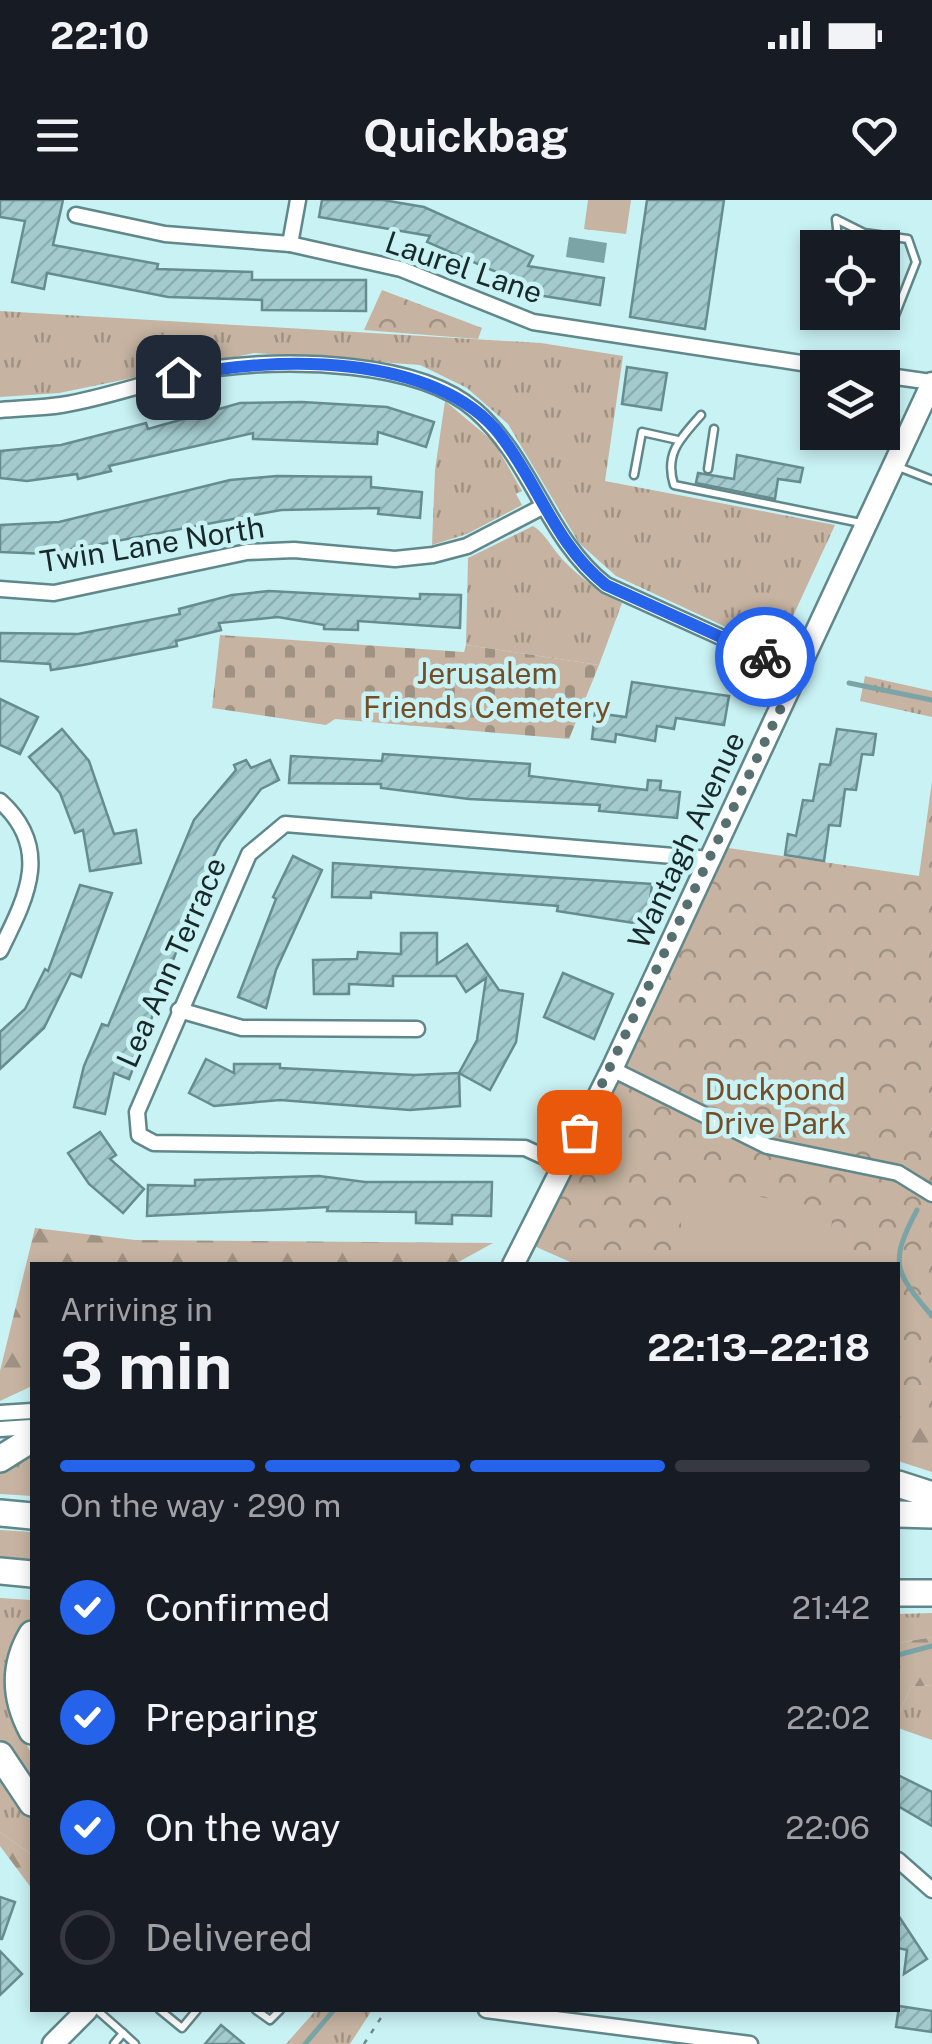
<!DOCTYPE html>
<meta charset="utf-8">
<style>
:root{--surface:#171b24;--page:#20242c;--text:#f1f3f6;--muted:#9ea1a6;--line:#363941;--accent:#2563eb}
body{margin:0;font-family:"Public Sans",sans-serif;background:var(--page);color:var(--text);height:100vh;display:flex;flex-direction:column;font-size:38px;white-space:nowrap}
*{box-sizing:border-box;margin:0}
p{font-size:32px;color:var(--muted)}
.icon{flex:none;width:55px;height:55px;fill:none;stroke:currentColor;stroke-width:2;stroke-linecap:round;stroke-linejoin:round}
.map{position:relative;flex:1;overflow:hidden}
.details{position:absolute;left:30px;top:1062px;width:870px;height:750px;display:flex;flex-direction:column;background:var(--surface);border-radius:0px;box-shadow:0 5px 15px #0003}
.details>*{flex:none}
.tools{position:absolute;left:800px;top:30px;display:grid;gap:20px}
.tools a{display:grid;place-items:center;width:100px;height:100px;border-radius:0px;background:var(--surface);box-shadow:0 5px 15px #0003;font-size:50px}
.pin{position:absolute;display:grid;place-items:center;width:85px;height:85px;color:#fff;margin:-42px;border-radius:20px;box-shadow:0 5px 15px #0006}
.courier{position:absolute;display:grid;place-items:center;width:100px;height:100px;margin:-50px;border:8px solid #2563eb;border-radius:50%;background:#fff;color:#222;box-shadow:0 2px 12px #0007}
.overview em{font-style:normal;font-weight:700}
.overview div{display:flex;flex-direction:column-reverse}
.overview{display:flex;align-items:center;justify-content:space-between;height:170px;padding:0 30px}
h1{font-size:65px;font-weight:700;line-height:75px}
.bar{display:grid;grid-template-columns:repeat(4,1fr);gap:15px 10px;align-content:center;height:120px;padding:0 30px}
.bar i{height:12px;border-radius:8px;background:var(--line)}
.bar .selected{background:var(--accent)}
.bar p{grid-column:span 4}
ol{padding:0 30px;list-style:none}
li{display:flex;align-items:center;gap:30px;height:110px}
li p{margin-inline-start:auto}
li .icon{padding:10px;border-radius:50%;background:var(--accent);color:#fff;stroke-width:4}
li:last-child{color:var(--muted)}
li i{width:55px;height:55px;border:5px solid var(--line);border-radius:50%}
.status{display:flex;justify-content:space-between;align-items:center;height:70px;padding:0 50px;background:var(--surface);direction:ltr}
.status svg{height:28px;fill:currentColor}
header{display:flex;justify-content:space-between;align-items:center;height:130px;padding:0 30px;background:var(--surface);font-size:45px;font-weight:700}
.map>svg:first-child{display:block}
</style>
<div class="status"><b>22:10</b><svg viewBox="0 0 49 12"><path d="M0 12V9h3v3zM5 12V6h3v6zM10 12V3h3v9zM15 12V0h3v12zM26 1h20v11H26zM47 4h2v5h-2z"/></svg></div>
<header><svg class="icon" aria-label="menu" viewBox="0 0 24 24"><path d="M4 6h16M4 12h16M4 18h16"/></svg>Quickbag<svg class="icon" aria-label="heart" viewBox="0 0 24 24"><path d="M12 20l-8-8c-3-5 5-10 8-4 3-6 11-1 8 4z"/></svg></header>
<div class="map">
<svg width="932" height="1844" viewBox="0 0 932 1844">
<defs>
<pattern id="grass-tufts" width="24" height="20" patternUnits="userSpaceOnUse" patternTransform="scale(2.5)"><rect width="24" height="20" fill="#c6b3a1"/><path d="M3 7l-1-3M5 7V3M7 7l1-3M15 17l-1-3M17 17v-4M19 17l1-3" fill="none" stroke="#a09283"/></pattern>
<pattern id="forest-firs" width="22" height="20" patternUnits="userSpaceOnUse" patternTransform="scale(2.5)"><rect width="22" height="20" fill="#c6b3a1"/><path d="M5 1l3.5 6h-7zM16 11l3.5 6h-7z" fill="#a09283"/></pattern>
<pattern id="cemetery-stones" width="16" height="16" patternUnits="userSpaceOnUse" patternTransform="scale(2.5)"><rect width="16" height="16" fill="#c6b3a1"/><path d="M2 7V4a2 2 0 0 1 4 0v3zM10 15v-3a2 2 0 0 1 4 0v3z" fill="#a09283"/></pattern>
<pattern id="park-crowns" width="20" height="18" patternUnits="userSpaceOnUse" patternTransform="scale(2.5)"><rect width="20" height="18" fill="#c6b3a1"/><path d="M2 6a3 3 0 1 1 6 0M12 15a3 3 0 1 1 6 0" fill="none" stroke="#a09283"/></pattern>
<pattern id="building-hatch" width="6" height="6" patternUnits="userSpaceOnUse" patternTransform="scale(2.5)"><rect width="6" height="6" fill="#a3cbce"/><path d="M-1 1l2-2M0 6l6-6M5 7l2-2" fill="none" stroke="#8caeb1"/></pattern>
</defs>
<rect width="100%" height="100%" fill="#c9f2f5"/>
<g fill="url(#grass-tufts)">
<path d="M0,111L541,143L623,156L605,281L835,325L782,440L773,449L616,376L579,343L508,224L467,188L420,165L254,153L59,193L0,197Z"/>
<path d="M445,201L494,242L522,291L516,294L522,305L467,334L432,345L435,270Z"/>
<path d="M533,326C545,333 551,347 563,360C581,379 599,391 622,403L599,465L466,445L468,358Z"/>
<path d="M865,476L932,491V517L860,501Z"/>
<path d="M32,1249V1296L0,1294V1269Z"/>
<path d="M0,1330L32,1332V1367L0,1365Z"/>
<path d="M0,1398L32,1400V1419L9,1453L6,1505L32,1555V1589L0,1542Z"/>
<path d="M932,1413V1437L898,1443V1414Z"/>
<path d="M932,1485V1540L898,1528V1516L911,1487Z"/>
<path d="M0,1574L32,1616V1655L0,1632Z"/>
<path d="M316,1810H372L350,1844H286Z"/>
</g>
<g fill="url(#forest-firs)">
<path d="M35,1028L135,1040L493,1043L453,1065H32V1186L0,1201V1171Z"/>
<path d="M898,1066L932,1103V1272L898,1261Z"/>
<path d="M932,1437V1485L911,1487L898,1516V1443Z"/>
<path d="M0,1632L32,1655V1689L0,1646Z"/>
</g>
<path fill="url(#cemetery-stones)" d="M220,435L464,452L466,445L599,465L569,539L335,519L326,525L212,508Z"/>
<g fill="url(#park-crowns)">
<path d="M588,0H631L626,34L584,29Z"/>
<path d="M382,90L482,128L478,139L364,130Z"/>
<path d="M932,581V1217L898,1204V1065H577L534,1046L728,648L919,676Z"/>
</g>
<g fill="#c6b3a1">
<path d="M597,0H624L621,19L594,14Z"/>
<path d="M683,984L833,1009L828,1065H688L680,1019Z"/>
</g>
<path fill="#7ba4a6" d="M569,37L607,43L604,63L566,57Z"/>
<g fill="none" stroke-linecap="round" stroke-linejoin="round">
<g stroke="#7ba4a6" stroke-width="5">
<path d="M849,483L932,500"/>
<path d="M917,1010C889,1063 894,1071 932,1116"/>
<path d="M898,1455L932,1446"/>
<path d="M305,1844L334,1810"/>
</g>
</g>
<g fill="url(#building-hatch)" stroke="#668c8f" stroke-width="2.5">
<path d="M0,0H63L53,45L158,64L157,69L252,72V80H366V111L262,110V100L168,97L47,73L44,89L12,82L25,21L0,17Z"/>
<path d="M322,0H383L424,7L533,56L528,66L604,78L600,105L537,95L538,90L427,42L430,36L319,17Z"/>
<path d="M647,0H724L705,129L630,117Z"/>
<path d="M882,50L896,52L890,90L882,89Z"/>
<path d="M627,167L667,173L661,210L622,204Z"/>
<path d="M302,202L387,207L434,222L426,247L378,232L377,244L253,239V233L109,266L111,271L78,279L77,274L27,281L0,278V251L61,245L146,223L148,229L240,203Z"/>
<path d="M737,255L803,268L800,282L778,279L775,299L696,283L698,273L734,279Z"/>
<path d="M277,276L371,277V287L422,292L420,318L378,314L379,308L281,310L48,354L0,352V325L59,322L230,280Z"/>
<path d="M269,391L420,399V394L461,395L460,428L358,421V430L324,429V425L278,417L219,423L221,430L176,441L177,446L83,465L51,470L50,464L0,461V433L78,434L180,414L179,409L232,395Z"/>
<path d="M632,482L729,496L724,525L676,518L674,529L657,526L655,541L616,534L615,542L592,539L595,513L626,517Z"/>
<path d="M0,499L38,517L20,554L0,545Z"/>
<path d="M62,529L89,561L114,634L136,630L141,663L90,671L83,630L75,633L60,593L29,557Z"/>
<path d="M837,529L876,534L873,555L862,554L856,590L845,589L840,626L829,625L824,661L785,655L788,634L796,636L803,600L813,601L820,564L830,565Z"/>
<path d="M383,554L530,564L529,576L647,590L648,580L661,581L660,590L680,592L677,618L599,611L600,605L469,599L381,588V584L289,583L291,556L382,561Z"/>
<path d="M246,560L251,568L270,560L279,580L261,589L221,642L207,669L129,879L114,873L105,914L74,907L84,866L102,824L108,826L194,620L236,570L234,565Z"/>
<path d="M293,656L322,670L276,770L266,808L238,797L276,699L273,697Z"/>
<path d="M333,663L652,684L647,725L557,711L558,706L471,699L371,692V698L332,697Z"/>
<path d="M80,685L112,693L81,777L71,773L44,828L0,869V832L25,809L45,769L48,771Z"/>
<path d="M401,733H437V764L467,744L499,790L523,794L516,842L490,890L459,873L477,840L486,778L466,792L456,776H393V786L349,784V794H314L313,760L357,759L358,752L401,754Z"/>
<path d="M563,773L613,794L594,839L544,817Z"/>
<path d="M206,859L234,873V864H280V868L414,875L459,873L460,906L410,910L280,900L214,906L189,893Z"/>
<path d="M100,932L116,955L110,959L144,989L123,1013L89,984L68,953Z"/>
<path d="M319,976L365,982H492L491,1016L452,1015V1024L416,1023V1012L327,1011L328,1007L147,1016L148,985L195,986V980Z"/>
<path d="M898,1575L932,1592V1626L898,1606Z"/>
<path d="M0,1697L15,1702L2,1739H0Z"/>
<path d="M898,1715L927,1759L904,1774L907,1750L898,1748Z"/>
<path d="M0,1751L22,1774L0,1795Z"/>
<path d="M899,1806L932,1811V1832L896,1827Z"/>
<path d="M221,1825L244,1844H205Z"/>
</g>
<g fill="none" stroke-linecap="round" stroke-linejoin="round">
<g stroke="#608789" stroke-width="11">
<g id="service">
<path d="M829,112L892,123L916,62L908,39L864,33L836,19L839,48"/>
<path d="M701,215C681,238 664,253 674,285L861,323"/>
<path d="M896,266L932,280"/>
<path d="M708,269L714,229"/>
<path d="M634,275L642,232L678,240"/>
<path d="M97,1810L123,1833L114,1844"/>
<path d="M160,1810L182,1828L197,1810"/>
<path d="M256,1810L270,1820L280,1810"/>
<path d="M123,1833L135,1844"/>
</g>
</g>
<g stroke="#608789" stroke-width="19">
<g id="minor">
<path d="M76,15L165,34L290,44L401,69L533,122L834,168"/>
<path d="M290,44L298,0"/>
<path d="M882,175L932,182"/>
<path d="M0,210C20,208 41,208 61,205C113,197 164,175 217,168C290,159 417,160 475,210C532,259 546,338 606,385L798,472"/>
<path d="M0,389L54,393L247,352L294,350L395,359L433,355L467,346L542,307"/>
<path d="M0,601C53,649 26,698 0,751"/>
<path d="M179,810L242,828L417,829"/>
<path d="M612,869L767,946L898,973L932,994"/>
<path d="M562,965L525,948L154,943L139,935L137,912L249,654L285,624L710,659"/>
<path d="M0,1213L32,1211"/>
<path d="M0,1229L32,1227"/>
<path d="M898,1660L932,1690"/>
<path d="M486,1810L750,1844"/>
</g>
</g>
<g stroke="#608789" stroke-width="25">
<g id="secondary">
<path d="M513,1065L612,869L932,183"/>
<path d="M53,1844L87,1810"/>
</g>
</g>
<g stroke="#608789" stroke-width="30">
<g id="motorway">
<path d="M0,1259L32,1239"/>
<path d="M898,1284L932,1295"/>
<path d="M0,1313L32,1316"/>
<path d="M898,1314L932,1315"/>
<path d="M0,1371L32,1374"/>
<path d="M898,1393H932"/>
<path d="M32,1434C13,1466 15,1499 32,1531"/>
<path d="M0,1555L32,1603"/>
</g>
</g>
<path stroke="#6e8a8c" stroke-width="2.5" stroke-dasharray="5 8" stroke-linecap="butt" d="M364,1844L386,1810"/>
<use href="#service" stroke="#fff" stroke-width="6"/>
<use href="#minor" stroke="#fff" stroke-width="14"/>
<use href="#secondary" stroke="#fff" stroke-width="20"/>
<use href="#motorway" stroke="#fff" stroke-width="25"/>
</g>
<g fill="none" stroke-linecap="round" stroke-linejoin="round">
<path stroke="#576f71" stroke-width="10" stroke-dasharray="0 18" d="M579,932L798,472L765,457"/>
<path stroke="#2563eb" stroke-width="12" d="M178,177C271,155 437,152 501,236C540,287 555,344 606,385L765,457"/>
</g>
<g text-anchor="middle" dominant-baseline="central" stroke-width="9" stroke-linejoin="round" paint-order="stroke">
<g font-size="30" fill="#19292a" stroke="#c9f2f5">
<text transform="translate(464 67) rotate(19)">Laurel Lane</text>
<text transform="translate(152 344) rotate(-9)">Twin Lane North</text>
<text transform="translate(686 640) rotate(-65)">Wantagh Avenue</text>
<text transform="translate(171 762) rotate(-66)">Lea Ann Terrace</text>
</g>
<g font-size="30" fill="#744e28" stroke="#c9f2f5">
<text x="487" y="473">Jerusalem<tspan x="487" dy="34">Friends Cemetery</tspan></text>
<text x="775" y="889">Duckpond<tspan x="775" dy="34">Drive Park</tspan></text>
</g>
</g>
</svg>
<div class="tools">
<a><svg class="icon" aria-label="locate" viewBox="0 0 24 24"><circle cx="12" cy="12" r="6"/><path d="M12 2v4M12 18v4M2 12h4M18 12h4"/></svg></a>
<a><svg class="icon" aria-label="layers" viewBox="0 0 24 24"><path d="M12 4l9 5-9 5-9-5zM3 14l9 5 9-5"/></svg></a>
</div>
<div class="pin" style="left:579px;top:932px;background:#ea580c"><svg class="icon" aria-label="bag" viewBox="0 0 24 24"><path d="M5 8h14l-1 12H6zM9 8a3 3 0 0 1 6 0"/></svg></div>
<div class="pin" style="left:178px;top:177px;background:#1f2937"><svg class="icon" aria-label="home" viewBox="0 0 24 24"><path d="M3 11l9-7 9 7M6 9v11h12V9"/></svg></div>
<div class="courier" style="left:765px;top:457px"><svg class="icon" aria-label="bike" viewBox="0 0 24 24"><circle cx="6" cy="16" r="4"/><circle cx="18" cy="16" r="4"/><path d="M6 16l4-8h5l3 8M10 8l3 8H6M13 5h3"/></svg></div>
<section class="details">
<div class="overview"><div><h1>3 min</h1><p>Arriving in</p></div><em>22:13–22:18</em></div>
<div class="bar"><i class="selected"></i><i class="selected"></i><i class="selected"></i><i></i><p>On the way · 290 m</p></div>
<ol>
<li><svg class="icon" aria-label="check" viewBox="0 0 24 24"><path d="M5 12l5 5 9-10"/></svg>Confirmed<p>21:42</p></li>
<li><svg class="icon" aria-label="check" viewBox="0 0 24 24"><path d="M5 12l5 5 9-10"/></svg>Preparing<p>22:02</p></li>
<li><svg class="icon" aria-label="check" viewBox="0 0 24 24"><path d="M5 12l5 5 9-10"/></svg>On the way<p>22:06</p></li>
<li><i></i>Delivered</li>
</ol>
</section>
</div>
